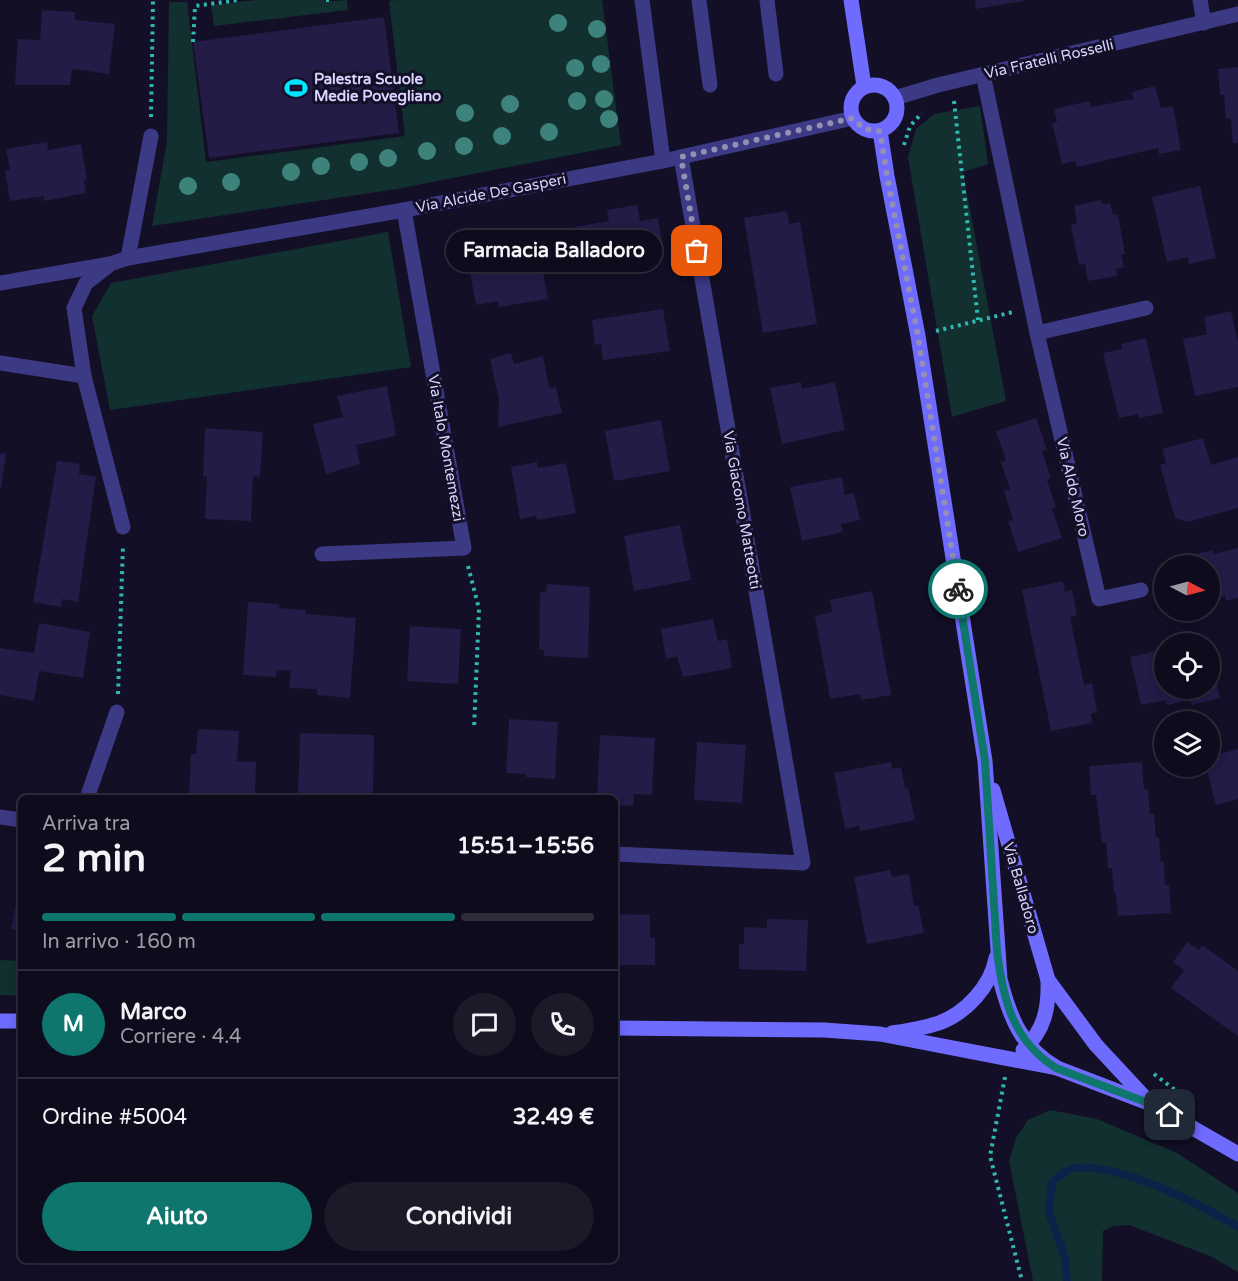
<!DOCTYPE html>
<html lang="it">
<meta charset="utf-8">
<style>
:root{--surface:#0e0b1c;--page:#1c1929;--text:#f1f3f6;--muted:#9b9ba3;--line:#2e2b3b;--accent:#0f766e}
body{margin:0;font-family:"Varela Round",sans-serif;background:var(--page);color:var(--text);height:100vh;display:flex;flex-direction:column;font-size:22px;white-space:nowrap}
*{box-sizing:border-box;margin:0}
p{font-size:20px;color:var(--muted)}
.icon{flex:none;width:33px;height:33px;fill:none;stroke:currentColor;stroke-width:2;stroke-linecap:round;stroke-linejoin:round}
.map{position:relative;flex:1;overflow:hidden}
.sheet{position:absolute;left:18px;top:795px;width:600px;height:468px;display:flex;flex-direction:column;background:var(--surface);border-radius:9px;box-shadow:0 3px 15px #0003,0 0 0 2px var(--line)}
.sheet>*{flex:none}
.needle{width:39px;rotate:96deg}
.controls{position:absolute;left:1154px;top:555px;display:grid;gap:12px}
.controls a{display:grid;place-items:center;width:66px;height:66px;border-radius:50%;background:var(--surface);box-shadow:0 3px 15px #0003,0 0 0 2px var(--line);font-size:30px}
.pin{position:absolute;display:grid;place-items:center;width:51px;height:51px;color:#fff;margin:-26px;border-radius:12px;box-shadow:0 3px 9px #0006}
.courier{position:absolute;display:grid;place-items:center;width:60px;height:60px;margin:-30px;border:4px solid #0f766e;border-radius:50%;background:#fff;color:#222;box-shadow:0 2px 8px #0007}
.bubble{position:absolute;height:42px;border-radius:21px;background:var(--surface);box-shadow:0 3px 15px #0003,0 0 0 2px var(--line);font-size:20px;font-weight:800;line-height:42px;text-align:center}
.summary em{font-style:normal;font-weight:800}
.summary div{display:flex;flex-direction:column-reverse}
.summary{display:flex;align-items:center;justify-content:space-between;height:102px;padding:0 24px}
h1{font-size:39px;font-weight:800;line-height:45px}
.bar{display:grid;grid-template-columns:repeat(4,1fr);gap:9px 6px;align-content:center;height:72px;padding:0 24px}
.bar i{height:8px;border-radius:4px;background:var(--line)}
.bar .current{background:var(--accent)}
.bar p{grid-column:span 4}
.line{display:flex;align-items:center;gap:15px;padding:0 24px;border-top:2px solid var(--line)}
.line div{flex:1}
.round{display:grid;place-items:center;flex:none;width:63px;height:63px;border-radius:32px;background:var(--page)}
.cta{display:flex;gap:12px;margin-top:auto;padding:12px 24px}
.cta a{flex:1;height:69px;border-radius:36px;background:var(--accent);color:#fff;font-size:24px;font-weight:800;line-height:69px;text-align:center}
.cta a+a{background:var(--page);color:var(--text)}
.map>svg:first-child{display:block}
</style>
<div class="map">
<svg width="1238" height="1281" viewBox="0 0 1238 1281">
<rect width="100%" height="100%" fill="#130f26"/>
<g fill="#12302f">
<path d="M256,0H324L325,2L347,0L348,10L214,26L211,5Z"/>
<path d="M397,0H602L621,145L397,189L152,226L167,141L169,2H187L206,162L405,136L389,1Z"/>
<path d="M980,106L988,164L963,172L1006,401L952,417L908,157L916,129L934,114Z"/>
<path d="M388,232L411,367L110,410L92,316L111,283Z"/>
<path d="M0,960L21,961V996L0,995Z"/>
<path d="M1050,1110L1097,1119L1177,1153L1238,1193V1272L1210,1256L1129,1225L1113,1226L1103,1231L1102,1281H1033L1009,1161L1016,1138L1028,1120Z"/>
</g>
<g fill="none" stroke-linecap="round" stroke-linejoin="round">
<path stroke="#0c2248" stroke-width="8" d="M1067,1281L1065,1258L1049,1212L1052,1182C1058,1177 1067,1169 1075,1168C1119,1163 1200,1204 1238,1227"/>
</g>
<g fill="#241b47">
<path d="M975,0H1024V1L976,9Z"/>
<path d="M42,10L75,12V20L115,24L109,74L72,69L70,85H15L18,39L40,40Z"/>
<path d="M384,17L399,133L209,158L193,42Z"/>
<path d="M1238,67V143H1233L1231,118L1226,119L1224,95H1220L1218,69Z"/>
<path d="M1155,86L1161,108L1173,106L1181,150L1159,154L1158,148L1077,167L1075,161L1062,164L1052,123L1057,122L1054,109L1090,101L1091,107L1133,99L1132,92Z"/>
<path d="M47,142L48,150L81,144L87,179L84,180L86,193L44,201V196L10,201L5,171L10,170L6,149Z"/>
<path d="M1200,186L1216,258L1189,264L1188,257L1167,262L1152,197Z"/>
<path d="M1101,200L1102,204L1110,203L1113,215L1118,214L1125,254L1121,255L1124,267L1116,269L1117,276L1088,281L1085,264L1079,265L1071,225L1077,223L1074,206Z"/>
<path d="M637,205L640,221L658,218L663,249L650,251L652,264L605,272L603,263L580,267L574,227L609,221L607,210Z"/>
<path d="M787,211L789,224L800,222L817,324L763,333L744,218Z"/>
<path d="M503,239L508,265L518,263L517,257L540,254L548,299L499,307L498,301L476,305L466,251L484,248L483,242Z"/>
<path d="M663,309L670,351L603,360L601,344L595,345L592,320Z"/>
<path d="M1231,311L1238,342V387L1195,396L1183,339L1207,334L1204,317Z"/>
<path d="M1146,338L1163,413L1139,418L1138,414L1119,418L1103,353L1122,349L1121,344Z"/>
<path d="M511,353L514,364L543,356L549,388L556,387L562,413L498,427L499,400L490,359Z"/>
<path d="M801,382L802,389L835,382L845,430L782,444L770,388Z"/>
<path d="M387,386L396,436L356,445L360,464L326,474L313,424L343,417L337,396Z"/>
<path d="M1036,418L1047,450L1042,451L1051,478L1047,480L1056,507L1052,508L1062,538L1018,552L1008,521L1013,520L1004,491L1010,489L1001,462L1006,460L996,431Z"/>
<path d="M661,420L670,471L614,481L605,431Z"/>
<path d="M205,428L263,432L260,477L253,476L251,521L205,519L207,477L203,476Z"/>
<path d="M1203,438L1211,465L1238,457V508L1187,522L1175,518L1160,465L1166,463L1162,449Z"/>
<path d="M0,453L6,454L1,488H0Z"/>
<path d="M57,461L80,464L79,474L96,477L78,602L62,599L61,607L33,602Z"/>
<path d="M537,462L538,468L566,463L576,513L537,520L536,516L520,519L511,467Z"/>
<path d="M842,477L845,495L854,493L860,520L841,524L843,532L802,541L790,487Z"/>
<path d="M680,525L691,580L634,591L624,536Z"/>
<path d="M1238,548V598L1226,601L1225,596L1209,600V566H1175L1174,559L1213,550L1214,554Z"/>
<path d="M1063,581L1065,592L1072,590L1077,615L1070,617L1084,685L1092,683L1097,712L1091,714L1092,723L1051,731L1022,590Z"/>
<path d="M547,584L590,587L588,658L544,656V650H539L540,592H546Z"/>
<path d="M872,591L891,695L861,700L860,694L830,699L815,616L832,612L830,600Z"/>
<path d="M248,602L280,604L279,608L306,610L305,614L356,618L350,698L317,695V689L289,688L291,671L277,670L276,677L243,675Z"/>
<path d="M713,619L718,641L727,639L732,668L683,677L677,656L666,659L661,629Z"/>
<path d="M39,623L90,632L83,678L39,671L34,701L0,695V648L34,653Z"/>
<path d="M410,626L461,629L458,684L407,681Z"/>
<path d="M1157,651L1158,656L1164,654V688H1209L1210,652L1220,698L1192,705L1190,700L1167,705L1166,700L1141,705L1130,657Z"/>
<path d="M509,719L558,722L555,779L526,777V774L506,773Z"/>
<path d="M198,729L239,731L237,761L256,762L255,798H216V796L189,795L191,754H196Z"/>
<path d="M300,733L374,735L373,796L298,794Z"/>
<path d="M600,735L655,738L652,795L634,794L633,806L615,805V798H597Z"/>
<path d="M697,742L746,745L742,803L694,800Z"/>
<path d="M1238,749V799L1216,805L1206,766H1209V757Z"/>
<path d="M891,762L892,769L901,767L905,788L908,787L915,820L860,831L859,826L845,829L834,773Z"/>
<path d="M1142,762L1144,790L1148,789L1150,814H1154L1156,838H1159L1161,862L1164,861L1165,885H1169L1171,913L1118,916L1116,893H1114L1112,868H1108L1106,843H1102L1096,795H1091L1089,766Z"/>
<path d="M890,870L892,877L909,874L914,906L918,905L924,933L867,944L854,877Z"/>
<path d="M20,883H21V931L11,929Z"/>
<path d="M615,914L650,915V938H655V965H615Z"/>
<path d="M767,919L808,920L806,971L739,969V944H744V927L767,928Z"/>
<path d="M1187,942L1199,950L1202,945L1238,971V1036L1171,988L1184,970L1173,962Z"/>
</g>
<g fill="none" stroke-linecap="round" stroke-linejoin="round">
<g stroke="#2fb8b0" stroke-width="4" stroke-dasharray="3 4.5" stroke-linecap="butt">
<path d="M326,0H330"/>
<path d="M193,42L195,6L238,0"/>
<path d="M954,101L978,320"/>
<path d="M151,117L153,0"/>
<path d="M904,145L910,126L922,113"/>
<path d="M936,331L1013,312"/>
<path d="M468,566L479,609L474,729"/>
<path d="M118,694L123,545"/>
<path d="M1154,1074L1187,1099"/>
<path d="M1005,1077L990,1156L1022,1281"/>
</g>
<g stroke="#3d3a85" stroke-width="15">
<path d="M699,0L710,85"/>
<path d="M767,0L776,74"/>
</g>
<g stroke="#3d3a85" stroke-width="15">
<path d="M642,0L663,161"/>
<path d="M1200,0L1204,23"/>
<path d="M983,74L1037,333L1099,599L1141,590"/>
<path d="M895,98L938,85L1238,14"/>
<path d="M128,258L151,136"/>
<path d="M0,283L110,264L128,258L404,210L663,161L853,118"/>
<path d="M1037,333L1146,308"/>
<path d="M0,363L84,376L74,308L86,283L108,266"/>
<path d="M84,376L123,527"/>
<path d="M322,554L464,548L404,210"/>
<path d="M87,798L117,712"/>
<path d="M0,817L21,820"/>
<path d="M615,854L803,863L681,157"/>
</g>
<g stroke="#6f6bff" stroke-width="15">
<path d="M851,0L864,86"/>
<circle cx="874" cy="108" r="23"/>
<path d="M880,131L887,176L918,336L985,761L1000,979C1010,1018 1021,1047 1057,1068"/>
<path d="M993,790L1048,980C1049,1009 1044,1031 1023,1050"/>
<path d="M1048,980L1096,1045L1149,1102"/>
<path d="M0,1021H21"/>
<path d="M615,1028L824,1030L880,1034L1057,1068L1151,1104L1238,1154"/>
<path d="M892,1033C907,1031 924,1028 939,1023C966,1013 991,986 996,958"/>
</g>
</g>
<g fill="#3d827b">
<circle cx="558" cy="23" r="9"/>
<circle cx="597" cy="29" r="9"/>
<circle cx="601" cy="64" r="9"/>
<circle cx="575" cy="68" r="9"/>
<circle cx="604" cy="99" r="9"/>
<circle cx="577" cy="101" r="9"/>
<circle cx="510" cy="104" r="9"/>
<circle cx="465" cy="113" r="9"/>
<circle cx="609" cy="119" r="9"/>
<circle cx="549" cy="132" r="9"/>
<circle cx="502" cy="136" r="9"/>
<circle cx="464" cy="146" r="9"/>
<circle cx="427" cy="151" r="9"/>
<circle cx="388" cy="158" r="9"/>
<circle cx="359" cy="162" r="9"/>
<circle cx="321" cy="166" r="9"/>
<circle cx="291" cy="172" r="9"/>
<circle cx="231" cy="182" r="9"/>
<circle cx="188" cy="186" r="9"/>
</g>
<g fill="none" stroke-linecap="round" stroke-linejoin="round">
<path stroke="#948fb3" stroke-width="6" stroke-dasharray="0 10.8" d="M697,251L681,157L853,118L864,129L880,131L887,176L918,336L958,589"/>
<path stroke="#0f766e" stroke-width="8" d="M958,589L985,761L997,951C1003,1000 1013,1041 1056,1068L1151,1104L1170,1115"/>
</g>
<defs>
<g id="stadium-bare" transform="scale(1.8)"><path d="M0-5a6.5 5 0 1 0 0 10a6.5 5 0 1 0 0-10ZM-3.5-1.8h7v3.6h-7Z" fill="#00e5ff" stroke="#130f26" stroke-width="2.5" paint-order="stroke"/></g>
</defs>
<g fill-rule="evenodd">
<use href="#stadium-bare" x="296" y="88"/>
</g>
<g text-anchor="middle" dominant-baseline="central" stroke-width="6" stroke-linejoin="round" paint-order="stroke">
<g font-size="15" fill="#d9d4ff" stroke="#130f26">
<text transform="translate(1049 59) rotate(-13)">Via Fratelli Rosselli</text>
<text transform="translate(491 193) rotate(-11)">Via Alcide De Gasperi</text>
<text transform="translate(446 448) rotate(80)">Via Italo Montemezzi</text>
<text transform="translate(1073 487) rotate(77)">Via Aldo Moro</text>
<text transform="translate(742 510) rotate(80)">Via Giacomo Matteotti</text>
<text transform="translate(1021 888) rotate(74)">Via Balladoro</text>
</g>
<g font-size="15" font-weight="bold" fill="#d9d4ff" stroke="#130f26" text-anchor="start">
<text x="314" y="79">Palestra Scuole<tspan x="314" dy="17">Medie Povegliano</tspan></text>
</g>
</g>
</svg>
<div class="controls">
<a><svg class="needle" viewBox="-14 -14 28 28"><path d="M0-13l5 13h-10z" fill="#e53935"/><path d="M0 13l5-13h-10z" fill="#9b9ba3"/></svg></a>
<a><svg class="icon" aria-label="locate" viewBox="0 0 24 24"><circle cx="12" cy="12" r="6"/><path d="M12 2v4M12 18v4M2 12h4M18 12h4"/></svg></a>
<a><svg class="icon" aria-label="layers" viewBox="0 0 24 24"><path d="M12 4l9 5-9 5-9-5zM3 14l9 5 9-5"/></svg></a>
</div>
<div class="pin" style="left:697px;top:251px;background:#ea580c"><svg class="icon" aria-label="bag" viewBox="0 0 24 24"><path d="M5 8h14l-1 12H6zM9 8a3 3 0 0 1 6 0"/></svg></div>
<div class="pin" style="left:1170px;top:1115px;background:#1f2937"><svg class="icon" aria-label="home" viewBox="0 0 24 24"><path d="M3 11l9-7 9 7M6 9v11h12V9"/></svg></div>
<div class="courier" style="left:958px;top:589px"><svg class="icon" aria-label="bike" viewBox="0 0 24 24"><circle cx="6" cy="16" r="4"/><circle cx="18" cy="16" r="4"/><path d="M6 16l4-8h5l3 8M10 8l3 8H6M13 5h3"/></svg></div>
<div class="bubble" style="left:446px;top:230px;width:216px">Farmacia Balladoro</div>
<section class="sheet">
<div class="summary"><div><h1>2 min</h1><p>Arriva tra</p></div><em>15:51–15:56</em></div>
<div class="bar"><i class="current"></i><i class="current"></i><i class="current"></i><i></i><p>In arrivo · 160 m</p></div>
<div class="line" style="height:108px"><b class="round" style="background:var(--accent);color:#fff">M</b><div><b>Marco</b><p>Corriere · 4.4</p></div><a class="round"><svg class="icon" aria-label="chat" viewBox="0 0 24 24"><path d="M4 5h16v11H9l-5 4z"/></svg></a><a class="round"><svg class="icon" aria-label="phone" viewBox="0 0 24 24"><path d="M5 4h4l2 5-3 2q2 4 5 5l2-3 5 2v4C11 20 4 13 5 4z"/></svg></a></div>
<div class="line" style="height:78px"><div>Ordine #5004</div><b>32.49 €</b></div>
<div class="cta"><a>Aiuto</a><a>Condividi</a></div>
</section>
</div>
